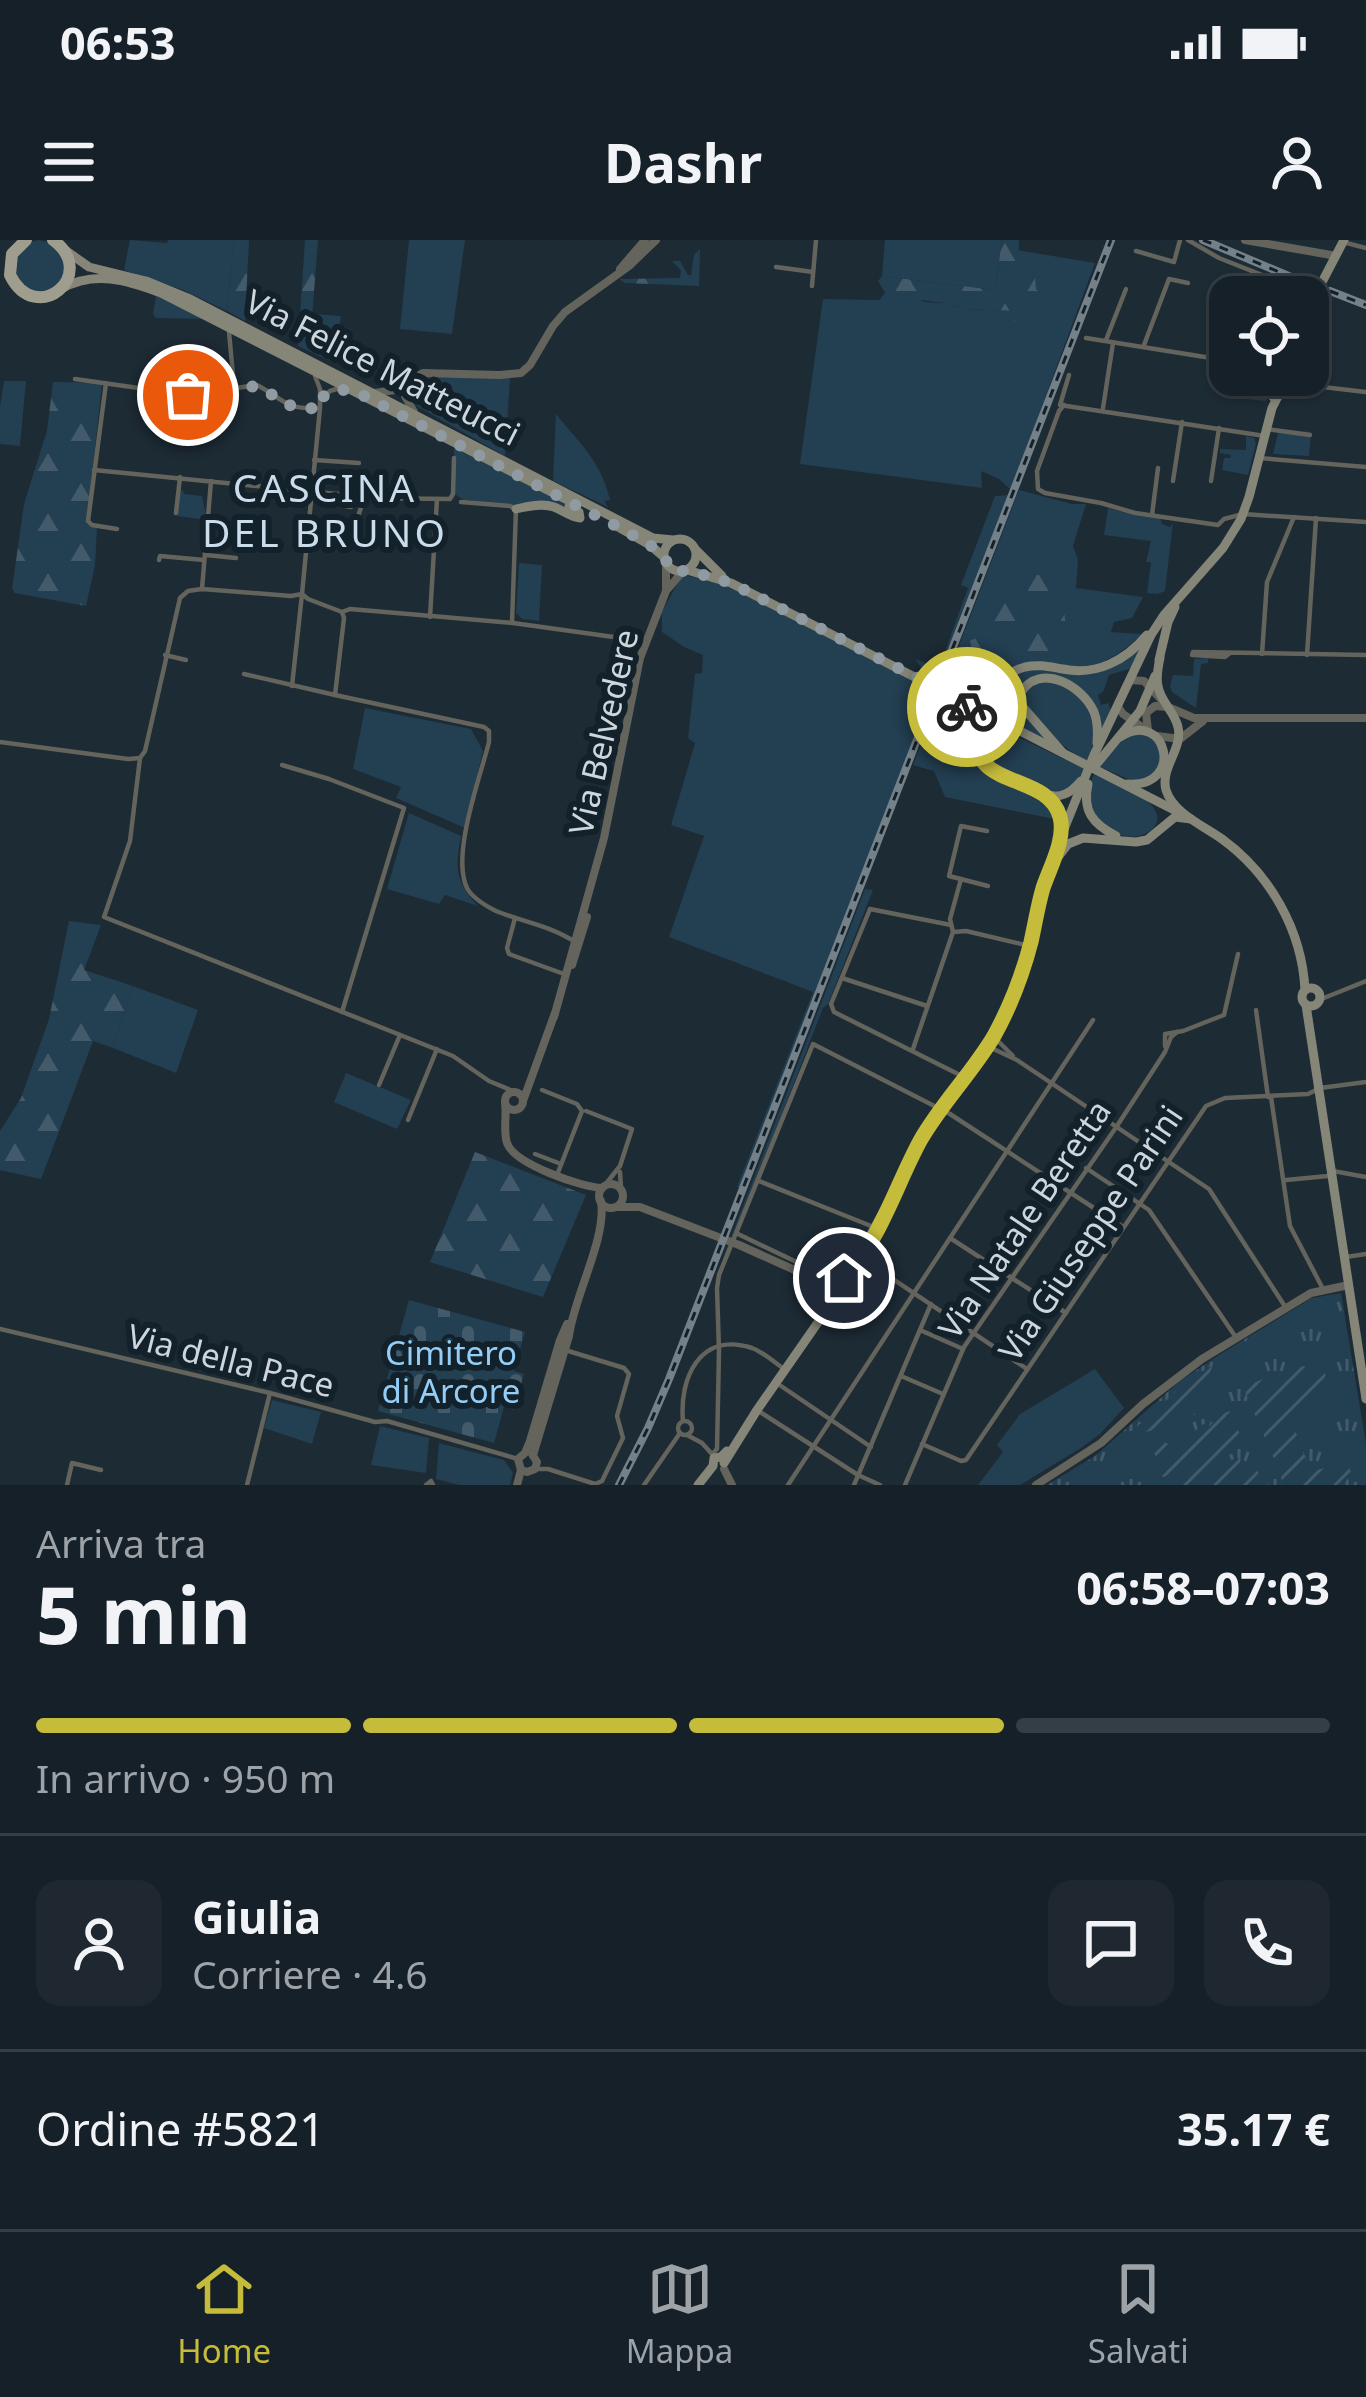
<!DOCTYPE html>
<html lang="it">
<meta charset="utf-8">
<style>
:root{--surface:#162028;--page:#1f2830;--text:#f1f3f6;--muted:#9ea3a8;--line:#353e45;--accent:#c6bc3c}
body{margin:0;font-family:"Noto Sans",sans-serif;background:var(--page);color:var(--text);height:100vh;display:flex;flex-direction:column;font-size:45px;white-space:nowrap}
*{box-sizing:border-box;margin:0}
p{font-size:39px;color:var(--muted)}
.icon{flex:none;width:66px;height:66px;fill:none;stroke:currentColor;stroke-width:2;stroke-linecap:round;stroke-linejoin:round}
.map{position:relative;height:1245px;overflow:hidden}
.sheet{display:flex;flex-direction:column;background:var(--surface);flex:1}
.sheet>*{flex:none}
.buttons{position:absolute;left:1209px;top:36px;display:grid;gap:24px}
.buttons a{display:grid;place-items:center;width:120px;height:120px;border-radius:24px;background:var(--surface);box-shadow:0 3px 9px #0004,0 0 0 3px var(--line);font-size:60px}
.pin{position:absolute;display:grid;place-items:center;width:102px;height:102px;color:#fff;margin:-51px;border:6px solid #fff;border-radius:50%;box-shadow:0 3px 12px #0007}
.courier{position:absolute;display:grid;place-items:center;width:120px;height:120px;margin:-60px;border:9px solid #c6bc3c;border-radius:50%;background:#fff;color:#222;box-shadow:0 3px 15px #0007}
.summary em{font-style:normal;font-weight:700}
.summary div{display:flex;flex-direction:column-reverse}
.summary{display:flex;align-items:center;justify-content:space-between;height:204px;padding:0 36px}
h1{font-size:78px;font-weight:700;line-height:90px}
.bar{display:grid;grid-template-columns:repeat(4,1fr);gap:18px 12px;align-content:center;height:144px;padding:0 36px}
.bar i{height:15px;border-radius:9px;background:var(--line)}
.bar .active{background:var(--accent)}
.bar p{grid-column:span 4}
.line{display:flex;align-items:center;gap:30px;padding:0 36px;border-top:3px solid var(--line)}
.line div{flex:1}
.round{display:grid;place-items:center;flex:none;width:126px;height:126px;border-radius:24px;background:var(--page)}
.status{display:flex;justify-content:space-between;align-items:center;height:84px;padding:0 60px;background:var(--surface);direction:ltr}
.status svg{height:33px;fill:currentColor}
header{display:flex;justify-content:space-between;align-items:center;height:156px;padding:0 36px;background:var(--surface);font-size:54px;font-weight:700}
.menu{display:flex;justify-content:space-around;align-items:center;height:168px;border-top:3px solid var(--line);background:var(--surface);font-size:33px;color:var(--muted)}
.menu a{display:grid;justify-items:center;gap:6px}
.menu .active{color:var(--accent)}
.map>svg:first-child{display:block}
</style>
<div class="status"><b>06:53</b><svg viewBox="0 0 49 12"><path d="M0 12V9h3v3zM5 12V6h3v6zM10 12V3h3v9zM15 12V0h3v12zM26 1h20v11H26zM47 4h2v5h-2z"/></svg></div>
<header><svg class="icon" aria-label="menu" viewBox="0 0 24 24"><path d="M4 6h16M4 12h16M4 18h16"/></svg>Dashr<svg class="icon" aria-label="person" viewBox="0 0 24 24"><circle cx="12" cy="8" r="4"/><path d="M4 21q1-7 8-7t8 7"/></svg></header>
<div class="map">
<svg width="1366" height="1245" viewBox="0 0 1366 1245">
<defs>
<pattern id="forest-firs" width="22" height="20" patternUnits="userSpaceOnUse" patternTransform="scale(3)"><rect width="22" height="20" fill="#233f52"/><path d="M5 1l3.5 6h-7zM16 11l3.5 6h-7z" fill="#425a6a"/></pattern>
<pattern id="cemetery-stones" width="16" height="16" patternUnits="userSpaceOnUse" patternTransform="scale(3)"><rect width="16" height="16" fill="#233f52"/><path d="M2 7V4a2 2 0 0 1 4 0v3zM10 15v-3a2 2 0 0 1 4 0v3z" fill="#425a6a"/></pattern>
<pattern id="park-tufts" width="24" height="20" patternUnits="userSpaceOnUse" patternTransform="scale(3)"><rect width="24" height="20" fill="#233f52"/><path d="M3 7l-1-3M5 7V3M7 7l1-3M15 17l-1-3M17 17v-4M19 17l1-3" fill="none" stroke="#425a6a"/></pattern>
<pattern id="garden-furrows" width="10" height="10" patternUnits="userSpaceOnUse" patternTransform="scale(3)"><rect width="10" height="10" fill="#233f52"/><path d="M-1 1l2-2M0 10L10 0M9 11l2-2" fill="none" stroke="#425a6a"/></pattern>
</defs>
<rect width="100%" height="100%" fill="#1d2b35"/>
<g fill="#233f52">
<path d="M38,0L54,3L67,20L63,43L39,55L16,41L13,22L31,2Z"/>
<path d="M130,0L167,3L168,0H234L227,71L183,50L124,30Z"/>
<path d="M409,0H465L452,94L400,89Z"/>
<path d="M885,0H1002L995,50L882,36Z"/>
<path d="M1017,10L1095,23L1011,250L999,239L981,231L982,248L800,224L823,59L879,60L885,53H904L925,62L945,63L964,69L1017,71L1021,89L1047,59L1018,32Z"/>
<path d="M156,56L180,65L203,79L156,78L153,74Z"/>
<path d="M313,74L341,76L334,123L298,106L300,76L311,77Z"/>
<path d="M1230,135H1262L1268,142L1266,161L1227,157Z"/>
<path d="M424,137L510,138L505,216L413,164L415,148Z"/>
<path d="M4,141H26L20,206L0,204V167Z"/>
<path d="M556,174C580,204 601,221 610,260L604,261L608,267L553,241Z"/>
<path d="M1279,189L1311,192L1309,216L1273,214Z"/>
<path d="M1246,196L1254,198L1256,204L1248,235L1222,230L1224,218H1230L1231,215L1220,213V209L1246,210Z"/>
<path d="M454,208L549,255L576,272L464,260L453,253Z"/>
<path d="M183,250L184,254L202,256L207,280L177,276L180,251Z"/>
<path d="M1019,250L1072,264H1086L1073,306L1078,320L1076,348L1143,357L1132,378L1114,382L1111,392L1142,394C1121,414 1097,431 1067,427C1053,424 1033,420 1020,424C983,436 991,462 943,447Z"/>
<path d="M1009,255L936,444L929,439L915,419L939,428L968,348L961,345L995,256Z"/>
<path d="M1108,268L1137,276L1160,278L1162,284L1170,287L1173,283L1165,351L1158,354L1147,353L1151,322H1146L1151,301L1104,295Z"/>
<path d="M519,323L542,325L539,381L522,379L516,373Z"/>
<path d="M687,336L720,342L933,451L741,949L737,947L813,752L669,697L704,596L671,585L695,503L688,498L695,434L702,433L703,415L684,407L662,392V372L680,338Z"/>
<path d="M1141,406L1132,428L1109,435L1103,452L1098,455L1101,465L1108,463L1112,473L1103,493L1083,452L1037,436L1017,459L1049,502L969,460L990,455L1007,440L1029,429L1085,434Z"/>
<path d="M1208,418V423L1201,424L1196,468L1172,452L1170,446L1173,435L1193,436L1194,419Z"/>
<path d="M1043,440C1085,450 1106,478 1088,521C1059,508 1042,484 1022,460L1028,446Z"/>
<path d="M940,455L970,476L979,519L1045,559L1059,580L945,557L934,531L913,525Z"/>
<path d="M365,468L471,489L483,511L465,588L396,558L401,547L353,529Z"/>
<path d="M1133,493L1150,496L1161,512L1158,531L1135,542L1098,526L1118,501Z"/>
<path d="M1012,494L1085,529C1076,543 1068,552 1051,551L993,524L989,508L997,496Z"/>
<path d="M1094,534C1110,542 1132,549 1146,560C1176,583 1140,608 1112,591C1105,587 1097,578 1091,572L1089,547Z"/>
<path d="M409,573L461,596C455,628 455,641 478,666L445,655L439,664L387,649Z"/>
<path d="M865,649L873,650L828,764L823,768L736,993L723,1018Z"/>
<path d="M133,746L198,770L176,833L113,808Z"/>
<path d="M346,833L411,860L397,889L334,862Z"/>
<path d="M1095,1129L1124,1168L1100,1194L1081,1208L1020,1245H978L1003,1212L997,1205L1020,1174Z"/>
<path d="M272,1160L321,1172L312,1204L264,1188Z"/>
<path d="M380,1186L429,1198L426,1233L371,1225Z"/>
<path d="M439,1203L504,1220L513,1233L510,1245H459L436,1239Z"/>
</g>
<g fill="url(#forest-firs)">
<path d="M234,0H249L245,81L227,71Z"/>
<path d="M305,0H318L312,78L300,76Z"/>
<path d="M1002,0H1019L1018,31L1035,38L1036,49L1048,59L1021,89L1016,92L1014,83L1016,71L964,69L945,63L905,58L904,53H885L878,41L882,36L995,50Z"/>
<path d="M700,9L699,46L625,43L619,39L680,38L681,30L672,21H680L688,35H691L694,15Z"/>
<path d="M53,142L102,143L87,281L97,287L95,325L86,366L15,353L12,349L24,264L47,191Z"/>
<path d="M1037,335H1053C1063,361 1071,390 1063,418C1030,407 1011,413 985,434L993,423L988,414L973,415L970,401L992,389L993,372L1006,344L1025,343Z"/>
<path d="M1114,568H1117L1124,573L1135,568L1145,578L1144,589L1139,592H1127L1120,581L1112,577Z"/>
<path d="M69,681L101,685L84,730L133,746L113,808L93,801L41,939L0,930V891L21,858L49,779Z"/>
<path d="M475,912L586,955L543,1057L430,1022Z"/>
</g>
<path fill="url(#cemetery-stones)" d="M409,1060L525,1092L514,1131L524,1134L514,1170L504,1167L494,1203L378,1171Z"/>
<path fill="url(#park-tufts)" d="M1341,1053L1366,1204V1245H1047L1095,1216L1180,1141L1219,1115L1312,1058Z"/>
<g fill="url(#garden-furrows)">
<path d="M1316,1123V1131L1326,1134C1322,1143 1322,1152 1328,1160L1306,1163L1295,1190L1310,1231L1348,1224L1351,1233L1344,1245H1282L1281,1235L1243,1147L1289,1129L1304,1126L1306,1128Z"/>
<path d="M1211,1126L1209,1137L1216,1142L1218,1150C1207,1153 1198,1157 1191,1166L1195,1175C1179,1174 1164,1176 1153,1190L1142,1193L1134,1201L1131,1192L1190,1139Z"/>
<path d="M1230,1171L1243,1202L1235,1205L1232,1214L1220,1216L1227,1221L1238,1218L1244,1227L1254,1224L1262,1240L1267,1241L1268,1245H1170L1169,1236L1163,1237L1156,1227L1158,1220L1148,1202L1154,1195L1168,1204L1186,1190L1195,1191L1203,1184L1210,1186L1217,1176Z"/>
</g>
<g fill="none" stroke-linecap="round" stroke-linejoin="round">
<g stroke="#64645c" stroke-width="4.5">
<path d="M1188,0L1219,18L1315,56"/>
<path d="M1343,2L1366,8"/>
<path d="M1136,11L1174,22L1180,0"/>
<path d="M776,27L813,32"/>
<path d="M812,46L816,0"/>
<path d="M229,92L234,146"/>
<path d="M1086,98L1230,121"/>
<path d="M1106,100L1126,49"/>
<path d="M1144,105L1169,39L1188,43"/>
<path d="M1069,135L1060,165L1265,196"/>
<path d="M315,136L320,149V168L302,354L291,356L202,349L188,351L180,358L145,511L140,518L130,601L104,677L453,816L489,841L513,851"/>
<path d="M75,139L188,155L257,145C285,160 284,170 320,168"/>
<path d="M106,143L88,281L92,285L117,289"/>
<path d="M1288,143L1366,152"/>
<path d="M320,160L330,151L340,148"/>
<path d="M1064,165L1059,171L1037,231L1038,249L1045,253L1101,263L1135,273L1218,285L1224,279L1243,274L1366,282"/>
<path d="M1103,168L1113,103"/>
<path d="M1266,189L1310,195"/>
<path d="M1259,218L1366,227"/>
<path d="M314,220L359,223"/>
<path d="M94,230L337,254L340,265L351,267"/>
<path d="M1173,241L1182,182"/>
<path d="M1211,241L1219,188"/>
<path d="M337,254L355,253L365,244H383"/>
<path d="M461,262L510,266L516,269L512,383"/>
<path d="M176,273L180,237"/>
<path d="M1152,275L1158,228"/>
<path d="M309,284L355,286L364,258L450,259L453,254L454,218"/>
<path d="M206,315L236,318"/>
<path d="M159,320L160,316L204,320"/>
<path d="M202,349L211,241"/>
<path d="M342,372L350,369L513,383L628,399L644,404"/>
<path d="M430,377L437,259"/>
<path d="M1230,413L1225,417L1192,415L1193,412L1366,415"/>
<path d="M1262,414L1267,342L1294,277"/>
<path d="M165,415L186,420"/>
<path d="M1307,415L1316,278"/>
<path d="M244,434L335,455"/>
<path d="M292,446L302,354L308,359L342,372L344,378L335,455L484,487L489,491V502C480,538 451,615 467,648C473,659 486,666 496,671C523,682 551,686 575,702"/>
<path d="M0,502L128,519L140,518"/>
<path d="M282,525L329,539L404,568L342,772"/>
<path d="M987,591L961,586L949,636L988,646"/>
<path d="M515,678L507,708L509,714L564,734"/>
<path d="M951,685L870,669L831,764L834,772L968,839"/>
<path d="M953,692L966,691L1034,707"/>
<path d="M842,738L927,766"/>
<path d="M1319,760L1366,741"/>
<path d="M1256,770L1268,857"/>
<path d="M993,796L1013,816"/>
<path d="M987,806L1017,820L1209,949L1286,1068"/>
<path d="M1165,806V794L1183,791L1224,775L1238,714"/>
<path d="M913,809L953,692L950,679L961,639"/>
<path d="M379,845L400,795"/>
<path d="M542,850L577,864L582,871L557,935"/>
<path d="M1271,857L1290,986L1323,1049"/>
<path d="M586,871L632,889L620,926L605,945"/>
<path d="M408,880L437,809"/>
<path d="M535,914L561,924"/>
<path d="M1086,928L1149,970L1235,1096"/>
<path d="M1333,931L1366,937"/>
<path d="M620,932L621,949"/>
<path d="M1286,940L1328,936"/>
<path d="M759,941L871,986"/>
<path d="M738,994L828,1037"/>
<path d="M950,998L1066,1073"/>
<path d="M860,1017L1027,1129"/>
<path d="M1346,1017L1366,1014"/>
<path d="M0,1089L270,1153L375,1182L387,1181L518,1219"/>
<path d="M920,1090L963,1109"/>
<path d="M565,1110L624,1128L629,1134L617,1176L623,1198L602,1241L595,1244"/>
<path d="M901,1136L943,1154"/>
<path d="M781,1146L871,1207"/>
<path d="M757,1170L858,1235L880,1245"/>
<circle cx="685" cy="1188" r="7"/>
<path d="M683,1181C679,1138 700,1091 752,1108C763,1112 774,1122 784,1129"/>
<path d="M687,1195L702,1203L711,1213"/>
<path d="M922,1204L961,1221L966,1220L1206,866L1225,858L1308,854L1320,848L1366,842"/>
<path d="M712,1214L717,1209L719,1111L717,1048L719,1035L813,804L950,874L1123,987"/>
<path d="M537,1229H548L595,1244"/>
<path d="M67,1245L72,1223L101,1230"/>
<path d="M247,1245L270,1153"/>
<path d="M426,1245L431,1241L433,1245"/>
<path d="M644,1245L680,1193"/>
<path d="M788,1245L1093,780"/>
<path d="M854,1245L931,1064"/>
<path d="M905,1245L964,1107L1117,886L1165,812L1171,797L1177,792"/>
</g>
<g stroke="#64645c" stroke-width="8">
<path d="M1245,0L1331,15"/>
<path d="M620,29L645,0"/>
<path d="M409,142L405,156L414,172"/>
<path d="M375,153L395,150L423,133L500,135L521,133L530,125L553,86L565,72L629,26L656,0"/>
<path d="M666,349V324"/>
<path d="M1130,440L1144,441L1168,467L1194,478H1366"/>
<path d="M1118,467L1123,474L1148,491"/>
<path d="M1148,491L1146,473L1155,466L1167,467"/>
<path d="M1157,496L1180,499L1203,481"/>
<path d="M572,725L587,677"/>
<path d="M554,777L604,598L640,418L666,351L683,331"/>
<circle cx="514" cy="861" r="9"/>
<path d="M523,861L555,773"/>
<path d="M505,863C507,876 503,891 507,903C514,924 581,947 602,948"/>
<circle cx="611" cy="956" r="12"/>
<path d="M616,967H640L739,1005L799,1032L832,1041"/>
<path d="M533,1215L569,1096C574,1056 607,998 601,961"/>
<path d="M724,1229L732,1245"/>
<path d="M521,1230L527,1232L535,1229L537,1222L532,1214"/>
<path d="M517,1245L521,1230L518,1219L525,1213L530,1201L560,1100L567,1084"/>
<path d="M1036,1245L1101,1203L1143,1164L1202,1119L1311,1053L1349,1045"/>
</g>
<g stroke="#858578" stroke-width="9">
<path d="M65,10L89,27L146,41L190,59L653,298L673,300"/>
<path d="M61,49C94,30 127,40 161,53L577,265"/>
<path d="M1308,69L1344,0"/>
<path d="M1271,135L1273,157"/>
<path d="M516,269C528,266 542,263 554,267C564,271 570,277 580,278L579,272L569,266"/>
<path d="M613,284L650,305L664,317"/>
<circle cx="680" cy="315" r="16"/>
<path d="M696,310L722,336"/>
<path d="M687,330L731,343L1182,574"/>
<path d="M1160,418C1158,427 1156,437 1158,446C1160,461 1175,472 1178,487C1183,509 1160,528 1166,550C1173,573 1204,586 1222,599C1270,634 1302,690 1305,750"/>
<path d="M1159,420L1168,382L1175,367"/>
<path d="M958,457C997,460 995,435 1025,427C1039,424 1050,427 1063,429C1097,436 1126,420 1147,395"/>
<path d="M968,468C981,486 971,508 984,523C994,534 1042,556 1056,556C1068,555 1074,549 1081,541"/>
<path d="M1120,497C1166,467 1187,548 1127,544"/>
<path d="M1062,512L1021,465V452C1041,422 1083,446 1094,472C1098,482 1098,492 1097,503"/>
<path d="M991,526L987,514L992,497L1005,492L1015,493"/>
<path d="M1095,526L1140,471L1155,436"/>
<path d="M1088,544C1082,571 1093,584 1116,596"/>
<path d="M1044,555L1057,569L1061,593"/>
<path d="M1058,617L1068,604L1083,598L1136,602L1147,600L1175,577L1191,579"/>
<circle cx="1311" cy="757" r="9"/>
<path d="M1306,765L1366,1159"/>
<path d="M835,1042L846,1036L855,1024L935,876L996,790L1025,722L1039,664L1060,599L1094,515L1151,395L1164,375L1223,308L1241,279L1249,257L1272,168L1286,141V135"/>
<path d="M835,1042H829L825,1047L826,1053L831,1057L838,1055L852,1037"/>
<path d="M724,1223L757,1170L828,1068L827,1054"/>
<path d="M698,1245L713,1226L714,1218L721,1217L727,1211"/>
</g>
<path stroke="#9f9e8e" stroke-width="12" d="M26,0L12,14L10,35C36,88 100,34 53,0"/>
<g stroke="#758189" stroke-width="8">
<g id="rail">
<path d="M1203,0L1310,45"/>
<path d="M1330,51L1366,65"/>
<path d="M619,1245L648,1188L669,1139L1111,0"/>
</g>
</g>
<use href="#rail" stroke="#13212b" stroke-width="3" stroke-dasharray="9" stroke-linecap="butt"/>
</g>
<g fill="none" stroke-linecap="round" stroke-linejoin="round">
<path stroke="#8f9aa2" stroke-width="12" stroke-dasharray="0 21.6" d="M188,155L257,146C285,160 283,170 320,168V160C335,144 345,150 364,156L622,289L650,305L664,317L671,329L679,332L687,330L731,343L953,456L967,467"/>
<path stroke="#c6bc3c" stroke-width="15" d="M844,1038C880,1001 896,945 920,901C941,864 972,833 994,796C1010,767 1023,733 1031,702C1035,684 1038,665 1043,648C1050,627 1066,599 1060,577C1051,544 1008,545 987,526C970,510 983,486 967,467"/>
</g>
<g text-anchor="middle" dominant-baseline="central" stroke-width="12" stroke-linejoin="round" paint-order="stroke">
<g font-size="33" fill="#cdd6dd" stroke="#13212b">
<text transform="translate(383 127) rotate(27)">Via Felice Matteucci</text>
<text transform="translate(603 492) rotate(-77)">Via Belvedere</text>
<text transform="translate(1024 979) rotate(-56)">Via Natale Beretta</text>
<text transform="translate(1090 993) rotate(-56)">Via Giuseppe Parini</text>
<text transform="translate(231 1120) rotate(14)">Via della Pace</text>
</g>
<g font-size="33" fill="#94cef7" stroke="#13212b">
<text x="451" y="1112">Cimitero<tspan x="451" dy="38">di Arcore</tspan></text>
</g>
<g font-size="39" letter-spacing="3" fill="#cbddeb" stroke="#13212b">
<text x="325" y="246">CASCINA<tspan x="325" dy="45">DEL BRUNO</tspan></text>
</g>
</g>
</svg>
<div class="buttons">
<a><svg class="icon" aria-label="locate" viewBox="0 0 24 24"><circle cx="12" cy="12" r="6"/><path d="M12 2v4M12 18v4M2 12h4M18 12h4"/></svg></a>
</div>
<div class="pin" style="left:188px;top:155px;background:#ea580c"><svg class="icon" aria-label="bag" viewBox="0 0 24 24"><path d="M5 8h14l-1 12H6zM9 8a3 3 0 0 1 6 0"/></svg></div>
<div class="pin" style="left:844px;top:1038px;background:#1f2937"><svg class="icon" aria-label="home" viewBox="0 0 24 24"><path d="M3 11l9-7 9 7M6 9v11h12V9"/></svg></div>
<div class="courier" style="left:967px;top:467px"><svg class="icon" aria-label="bike" viewBox="0 0 24 24"><circle cx="6" cy="16" r="4"/><circle cx="18" cy="16" r="4"/><path d="M6 16l4-8h5l3 8M10 8l3 8H6M13 5h3"/></svg></div>
</div>
<section class="sheet">
<div class="summary"><div><h1>5 min</h1><p>Arriva tra</p></div><em>06:58–07:03</em></div>
<div class="bar"><i class="active"></i><i class="active"></i><i class="active"></i><i></i><p>In arrivo · 950 m</p></div>
<div class="line" style="height:216px"><a class="round"><svg class="icon" aria-label="person" viewBox="0 0 24 24"><circle cx="12" cy="8" r="4"/><path d="M4 21q1-7 8-7t8 7"/></svg></a><div><b>Giulia</b><p>Corriere · 4.6</p></div><a class="round"><svg class="icon" aria-label="chat" viewBox="0 0 24 24"><path d="M4 5h16v11H9l-5 4z"/></svg></a><a class="round"><svg class="icon" aria-label="phone" viewBox="0 0 24 24"><path d="M5 4h4l2 5-3 2q2 4 5 5l2-3 5 2v4C11 20 4 13 5 4z"/></svg></a></div>
<div class="line" style="height:156px"><div>Ordine #5821</div><b>35.17 €</b></div>
</section>
<nav class="menu">
<a class="active"><svg class="icon" aria-label="home" viewBox="0 0 24 24"><path d="M3 11l9-7 9 7M6 9v11h12V9"/></svg>Home</a>
<a><svg class="icon" aria-label="map" viewBox="0 0 24 24"><path d="M3 6l6-2 6 2 6-2v14l-6 2-6-2-6 2zM9 4v14M15 6v14"/></svg>Mappa</a>
<a><svg class="icon" aria-label="saved" viewBox="0 0 24 24"><path d="M7 4h10v16l-5-4-5 4z"/></svg>Salvati</a>
</nav>
